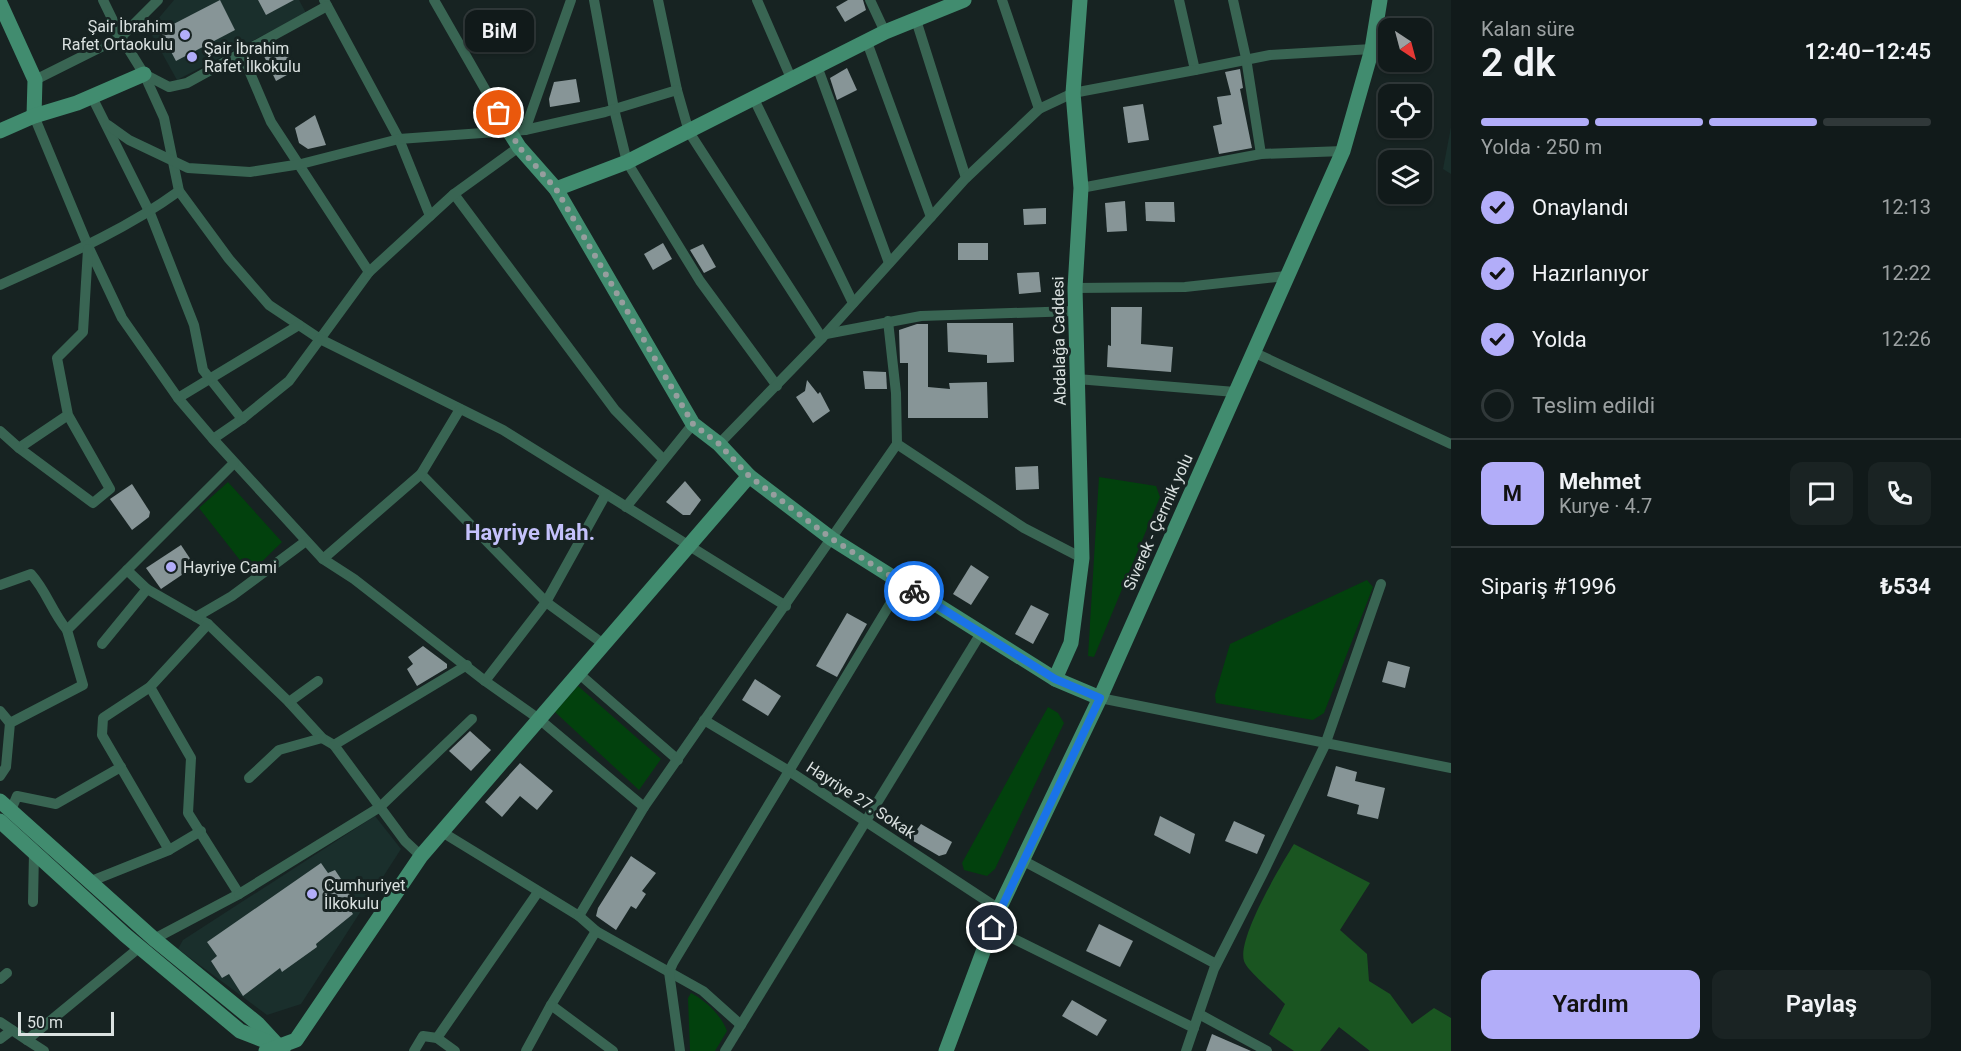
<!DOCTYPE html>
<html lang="tr">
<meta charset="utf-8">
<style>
:root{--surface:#111a1a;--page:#1a2323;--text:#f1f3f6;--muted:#9ca1a2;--line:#303839;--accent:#b2adf9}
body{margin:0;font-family:Roboto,sans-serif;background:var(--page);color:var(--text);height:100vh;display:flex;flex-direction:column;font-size:22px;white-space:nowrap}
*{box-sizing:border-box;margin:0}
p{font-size:20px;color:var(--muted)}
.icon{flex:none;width:33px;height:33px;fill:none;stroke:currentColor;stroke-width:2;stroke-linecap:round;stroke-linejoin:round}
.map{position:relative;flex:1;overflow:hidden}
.side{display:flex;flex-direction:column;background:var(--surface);width:510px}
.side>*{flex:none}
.needle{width:39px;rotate:144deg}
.fabs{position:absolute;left:1378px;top:18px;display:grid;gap:12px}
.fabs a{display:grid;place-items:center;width:54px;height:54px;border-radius:12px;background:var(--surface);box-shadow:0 2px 4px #0004,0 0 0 2px var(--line);font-size:30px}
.scale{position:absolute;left:18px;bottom:15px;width:96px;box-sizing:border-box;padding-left:6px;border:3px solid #dae1e0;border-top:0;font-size:16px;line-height:21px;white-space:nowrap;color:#dae1e0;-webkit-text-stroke:4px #172322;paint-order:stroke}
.pin{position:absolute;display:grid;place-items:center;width:51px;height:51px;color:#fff;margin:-26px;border:3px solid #fff;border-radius:50%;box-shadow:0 2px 6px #0007}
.courier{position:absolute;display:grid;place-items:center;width:60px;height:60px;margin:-30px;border:4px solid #1a73e8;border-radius:50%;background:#fff;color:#222;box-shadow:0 2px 8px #0007}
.bubble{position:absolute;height:42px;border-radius:12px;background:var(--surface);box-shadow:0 2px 4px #0004,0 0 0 2px var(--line);font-size:20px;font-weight:600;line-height:42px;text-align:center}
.head em{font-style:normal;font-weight:600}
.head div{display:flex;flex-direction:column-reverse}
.head{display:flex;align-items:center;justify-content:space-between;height:102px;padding:0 30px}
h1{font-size:39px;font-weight:600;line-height:45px}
.bar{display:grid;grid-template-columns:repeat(4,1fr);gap:9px 6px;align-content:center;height:72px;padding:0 30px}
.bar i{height:8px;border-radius:4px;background:var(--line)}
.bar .on{background:var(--accent)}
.bar p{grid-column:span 4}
.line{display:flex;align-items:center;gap:15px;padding:0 30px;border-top:2px solid var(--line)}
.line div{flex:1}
.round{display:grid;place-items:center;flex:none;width:63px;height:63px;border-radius:12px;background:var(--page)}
ol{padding:0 30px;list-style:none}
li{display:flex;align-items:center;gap:18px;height:66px}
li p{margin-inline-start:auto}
li .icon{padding:6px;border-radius:50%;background:var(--accent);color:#111;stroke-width:4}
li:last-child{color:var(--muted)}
li i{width:33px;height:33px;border:3px solid var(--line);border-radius:50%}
.cta{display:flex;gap:12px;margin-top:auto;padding:12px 30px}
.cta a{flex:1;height:69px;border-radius:12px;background:var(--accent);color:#111;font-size:24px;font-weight:600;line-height:69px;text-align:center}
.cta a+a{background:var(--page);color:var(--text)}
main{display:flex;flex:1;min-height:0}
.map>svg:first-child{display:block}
</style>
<main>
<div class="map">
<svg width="1451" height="1051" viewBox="0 0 1451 1051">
<rect width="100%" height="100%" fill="#172322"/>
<g fill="#1a2f2c">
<path d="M174,0H299L306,13L177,80L152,35V26Z"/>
<path d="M1451,127V174L1443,169Z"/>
<path d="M375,816L401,849L301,1004L267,1015L178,949L183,940Z"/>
</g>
<g fill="#02410d">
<path d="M1099,477L1156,486L1160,497L1094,657L1088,656Z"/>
<path d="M228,482L282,542L250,573L199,508Z"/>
<path d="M1367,580L1373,587L1324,713L1313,720L1216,703L1215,695L1230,644Z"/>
<path d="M578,686L661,759L639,790L555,712Z"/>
<path d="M1048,707L1058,713L1064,723L995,869L987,876L964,870L962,863Z"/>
<path d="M691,993C706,1001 721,1015 727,1031L715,1051H690L688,998Z"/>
</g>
<path fill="#1a5521" d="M1294,844L1370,883L1340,930L1367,954L1369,981L1390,994L1412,1024L1434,1008L1451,1018V1051H1370L1339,1027L1320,1051H1294L1269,1034L1285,1004C1276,994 1247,971 1244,961C1237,938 1281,865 1294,844Z"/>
<g fill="#879597">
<path d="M220,0L235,30L176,61L160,31Z"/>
<path d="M258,0H294L266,15Z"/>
<path d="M848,0H863L866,10L845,22L836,7Z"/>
<path d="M281,42L296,70L276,81L263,54Z"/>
<path d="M847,68L857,90L837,100L830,78Z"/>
<path d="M1240,69L1243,88L1240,89L1252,148L1219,154L1213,126L1222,124L1217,97L1231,95L1225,72Z"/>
<path d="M576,79L580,102L550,107L549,99L554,82Z"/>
<path d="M1143,104L1149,140L1128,143L1123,107Z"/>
<path d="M315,115L326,145L308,149L299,143L295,128Z"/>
<path d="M1125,201L1127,231L1107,232L1105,203Z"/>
<path d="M1145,202H1174L1175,222L1146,221Z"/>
<path d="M1046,208V224L1024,225L1023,209Z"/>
<path d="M663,243L672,259L653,270L644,254Z"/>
<rect x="958" y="243" width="30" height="17"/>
<path d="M703,244L716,267L704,273L690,250Z"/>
<path d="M1039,272L1041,292L1019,294L1017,273Z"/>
<path d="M1111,307H1142L1141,344L1173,347L1171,372L1107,367L1108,345L1111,346Z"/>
<path d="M947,323H1013L1014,362L987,363V355L948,352Z"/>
<path d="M917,324H928V387L950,389L949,383L987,382L988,418H908V363H900L899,330Z"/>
<path d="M863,371L886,372L887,389H865Z"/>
<path d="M807,380L818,394L820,392L830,411L813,423L796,397L805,391Z"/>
<path d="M1038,466L1039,489L1016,490L1015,467Z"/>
<path d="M685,481L701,500L690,515H683L666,502Z"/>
<path d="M132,484L150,512L149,517L132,530L110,499Z"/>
<path d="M181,545L195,566L161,589L146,568Z"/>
<path d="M971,565L989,577L971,605L953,594Z"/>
<path d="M1031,605L1049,614L1033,644L1015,634Z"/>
<path d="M847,613L867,624L837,677L816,666Z"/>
<path d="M423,646L447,664V668L417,686L407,669L413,664L408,657Z"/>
<path d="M1388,661L1410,667L1405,688L1382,682Z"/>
<path d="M755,679L781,696L768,716L742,700Z"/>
<path d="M470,731L491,750L471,771L449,751Z"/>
<path d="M520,763L553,791L537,810L520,796L502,817L485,802Z"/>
<path d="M1336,766L1357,772L1355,781L1385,788L1378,819L1357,814L1359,805L1327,796Z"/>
<path d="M1160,816L1195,834L1190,854L1154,835Z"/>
<path d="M1234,821L1265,835L1257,854L1225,841Z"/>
<path d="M921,824L952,842L946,854L939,856L910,839Z"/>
<path d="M631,856L656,873L642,891L646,894L636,909L631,906L616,930L596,916L598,908Z"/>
<path d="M321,863L328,873L335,870L351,894L345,901L353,914L316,944L317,947L282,972L280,968L243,996L229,974L222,978L211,961L217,956L207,942Z"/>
<path d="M1099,924L1133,941L1120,967L1086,951Z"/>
<path d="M1072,1000L1107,1020L1097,1036L1062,1016Z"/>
<path d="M1212,1034L1251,1051H1206Z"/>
</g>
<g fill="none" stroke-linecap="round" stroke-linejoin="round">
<g stroke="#396553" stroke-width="10">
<path d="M158,0L121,37L144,74L164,118L179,191L229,259L269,305L320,339L369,272L271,122L242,54"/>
<path d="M324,0L399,139L430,216"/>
<path d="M434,0L509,131"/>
<path d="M594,0L614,109L627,162L700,281L777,386"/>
<path d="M658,0L677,90L689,132L822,338"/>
<path d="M757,0L791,78"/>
<path d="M870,0L885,32"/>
<path d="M1002,0L1039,109"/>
<path d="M1179,0L1195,70L1270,55L1372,49"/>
<path d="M1233,0L1246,58L1261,154"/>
<path d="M916,20L966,178"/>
<path d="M867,42L931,217"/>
<path d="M817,66L889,263"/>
<path d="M144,74L169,87L187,83L327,6"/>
<path d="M35,80L121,37L103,0"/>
<path d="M92,97L150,213L194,325L203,370L242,419L213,439"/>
<path d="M754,99L853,303"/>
<path d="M34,116L88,246L122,318L178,398L213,439L323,559L354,579L485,681L539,719L644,807"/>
<path d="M108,125L129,140L188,168L250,172L301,164L399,139L525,130L605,112L677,90"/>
<path d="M525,130L571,0"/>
<path d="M1081,188L1261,154L1343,151"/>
<path d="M454,194L615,410L663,459"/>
<path d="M369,272L454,194L519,147"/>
<path d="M0,285C62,257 124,231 179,191"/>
<path d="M1075,288L1185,287L1286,276"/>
<path d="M826,334L921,316L1075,311"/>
<path d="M1253,352L1451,444"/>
<path d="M1077,379L1235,392"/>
<path d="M178,398L299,325"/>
<path d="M68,415L110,489L93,503L19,448L68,415L57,358L83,332L88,249"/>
<path d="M242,419L289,381L320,339L503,430L786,606"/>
<path d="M0,431L19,448"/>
<path d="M719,444L822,338L966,178L1039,109L1073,93L1195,70"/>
<path d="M897,444L1024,528L1082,558"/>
<path d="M234,463L127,570L147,589L208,624L289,702L322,738L334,745L405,841L421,856"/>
<path d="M421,474L546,602L602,643"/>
<path d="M626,507L693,424"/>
<path d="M323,559L421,474L460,409"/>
<path d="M0,585L31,574C47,592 51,610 67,630"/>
<path d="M196,617L232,596L306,541"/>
<path d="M102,644L147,589"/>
<path d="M577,672L678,760"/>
<path d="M485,681L546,602L606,494"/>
<path d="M150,687L191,758L188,813L239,894L154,939"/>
<path d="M1100,698L1451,768"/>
<path d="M289,702L318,681"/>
<path d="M0,711L10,723"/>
<path d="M704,720L789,771L999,909"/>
<path d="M334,745L467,665"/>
<path d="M0,776L6,767L10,723L83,685L67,630L127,570"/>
<path d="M249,778L279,750L322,738"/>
<path d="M11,810L17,796L56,804L121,767"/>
<path d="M442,832L579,916L644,807L897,444L896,393L888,321"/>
<path d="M169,850L102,735L103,718L150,687L208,624"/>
<path d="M1022,860L1216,964"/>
<path d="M89,882L169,850L201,831"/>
<path d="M239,894L380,807L472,719"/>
<path d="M33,902L34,852"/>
<path d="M579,916L596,931L703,991L741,1025"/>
<path d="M992,928L1194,1028"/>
<path d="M596,931L551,1005L613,1051"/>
<path d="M0,979L7,973"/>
<path d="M1199,1014L1267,1051"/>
<path d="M0,1022L27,1040"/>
<path d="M0,1039L12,1030"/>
<path d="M44,1051L27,1040L140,947"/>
<path d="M414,1051L423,1036L437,1038"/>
<path d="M455,1051L437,1038L538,892"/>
<path d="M526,1051L551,1005"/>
<path d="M680,1051L669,972L673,963L902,584"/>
<path d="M725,1051L981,633"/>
<path d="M1186,1051L1214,969L1263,873L1325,745L1381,584"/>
</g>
<g stroke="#418c6f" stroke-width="15">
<path d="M0,3L35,80L34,116"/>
<path d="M0,131L34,116L77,103L144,74"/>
<path d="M509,131L519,147L556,189L693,424L719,444L749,476L832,539L1055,679L1100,698"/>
<path d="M556,189L627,162L885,32L964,0"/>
<path d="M1055,679L1071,643L1082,558L1075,288L1081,188L1073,93L1080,0"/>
<path d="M0,801L154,939L258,1024L283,1051"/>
<path d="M0,821L125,935L240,1031L273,1044"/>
<path d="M266,1051L296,1040L421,856L749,476"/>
<path d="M946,1051L999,909L1100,698L1343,151L1372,49L1380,0"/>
</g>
</g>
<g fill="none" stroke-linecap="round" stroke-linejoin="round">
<path stroke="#969e9e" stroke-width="6" stroke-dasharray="0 10.8" d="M499,113L519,147L556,189L693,424L719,444L749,476L832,539L914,591"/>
<path stroke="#1a73e8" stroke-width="8" d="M914,591L1055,679L1100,698L992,928"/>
</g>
<g fill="#b2adf9" stroke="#172322" stroke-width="2">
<circle cx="185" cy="35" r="6"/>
<circle cx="192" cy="57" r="6"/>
<circle cx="171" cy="567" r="6"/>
<circle cx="312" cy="894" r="6"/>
</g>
<g text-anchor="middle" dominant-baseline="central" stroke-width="6" stroke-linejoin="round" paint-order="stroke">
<g font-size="16" fill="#dae1e0" stroke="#172322" text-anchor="start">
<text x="173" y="26" text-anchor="end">Şair İbrahim<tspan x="173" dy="18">Rafet Ortaokulu</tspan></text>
<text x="204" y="48">Şair İbrahim<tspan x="204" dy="18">Rafet İlkokulu</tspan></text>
<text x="183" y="567">Hayriye Cami</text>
<text x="324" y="885">Cumhuriyet<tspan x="324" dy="18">İlkokulu</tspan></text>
</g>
<g font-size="16" fill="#dae1e0" stroke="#172322">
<text transform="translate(1059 341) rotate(-91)">Abdalağa Caddesi</text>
<text transform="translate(1158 522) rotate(-66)">Siverek - Çermik yolu</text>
<text transform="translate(861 800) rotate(33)">Hayriye 27. Sokak</text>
</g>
<g font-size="22" font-weight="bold" fill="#c4c1fb" stroke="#172322">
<text x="530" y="532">Hayriye Mah.</text>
</g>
</g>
</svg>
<div class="fabs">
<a><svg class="needle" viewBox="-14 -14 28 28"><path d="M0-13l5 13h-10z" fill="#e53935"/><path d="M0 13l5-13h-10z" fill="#9ca1a2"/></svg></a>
<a><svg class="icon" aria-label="locate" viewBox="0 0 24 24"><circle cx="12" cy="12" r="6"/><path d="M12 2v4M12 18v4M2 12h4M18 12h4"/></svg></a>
<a><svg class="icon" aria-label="layers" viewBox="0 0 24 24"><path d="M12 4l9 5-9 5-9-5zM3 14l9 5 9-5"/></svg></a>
</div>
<div class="scale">50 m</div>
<div class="pin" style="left:499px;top:113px;background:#ea580c"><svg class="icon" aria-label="bag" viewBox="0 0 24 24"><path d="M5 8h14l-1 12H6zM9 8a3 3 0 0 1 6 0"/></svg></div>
<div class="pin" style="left:992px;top:928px;background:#1f2937"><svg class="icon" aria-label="home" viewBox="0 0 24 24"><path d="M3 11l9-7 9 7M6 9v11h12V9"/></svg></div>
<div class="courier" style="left:914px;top:591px"><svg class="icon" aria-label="bike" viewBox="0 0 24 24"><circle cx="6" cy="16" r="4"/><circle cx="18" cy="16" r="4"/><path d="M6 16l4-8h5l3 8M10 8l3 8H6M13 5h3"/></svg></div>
<div class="bubble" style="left:465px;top:10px;width:69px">BiM</div>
</div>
<section class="side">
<div class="head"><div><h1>2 dk</h1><p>Kalan süre</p></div><em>12:40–12:45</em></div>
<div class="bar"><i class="on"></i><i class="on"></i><i class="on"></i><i></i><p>Yolda · 250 m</p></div>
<ol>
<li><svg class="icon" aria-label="check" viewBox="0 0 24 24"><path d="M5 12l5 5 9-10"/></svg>Onaylandı<p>12:13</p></li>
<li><svg class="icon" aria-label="check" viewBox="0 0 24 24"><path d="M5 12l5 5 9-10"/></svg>Hazırlanıyor<p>12:22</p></li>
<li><svg class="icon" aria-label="check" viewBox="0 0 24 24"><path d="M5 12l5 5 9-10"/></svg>Yolda<p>12:26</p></li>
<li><i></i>Teslim edildi</li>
</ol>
<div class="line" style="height:108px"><b class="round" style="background:var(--accent);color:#111">M</b><div><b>Mehmet</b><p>Kurye · 4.7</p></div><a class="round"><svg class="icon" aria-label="chat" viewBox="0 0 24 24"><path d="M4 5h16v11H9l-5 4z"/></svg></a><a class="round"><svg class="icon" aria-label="phone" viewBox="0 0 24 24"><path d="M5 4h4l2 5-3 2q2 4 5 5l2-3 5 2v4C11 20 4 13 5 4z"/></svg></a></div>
<div class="line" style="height:78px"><div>Sipariş #1996</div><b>₺534</b></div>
<div class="cta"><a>Yardım</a><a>Paylaş</a></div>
</section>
</main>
